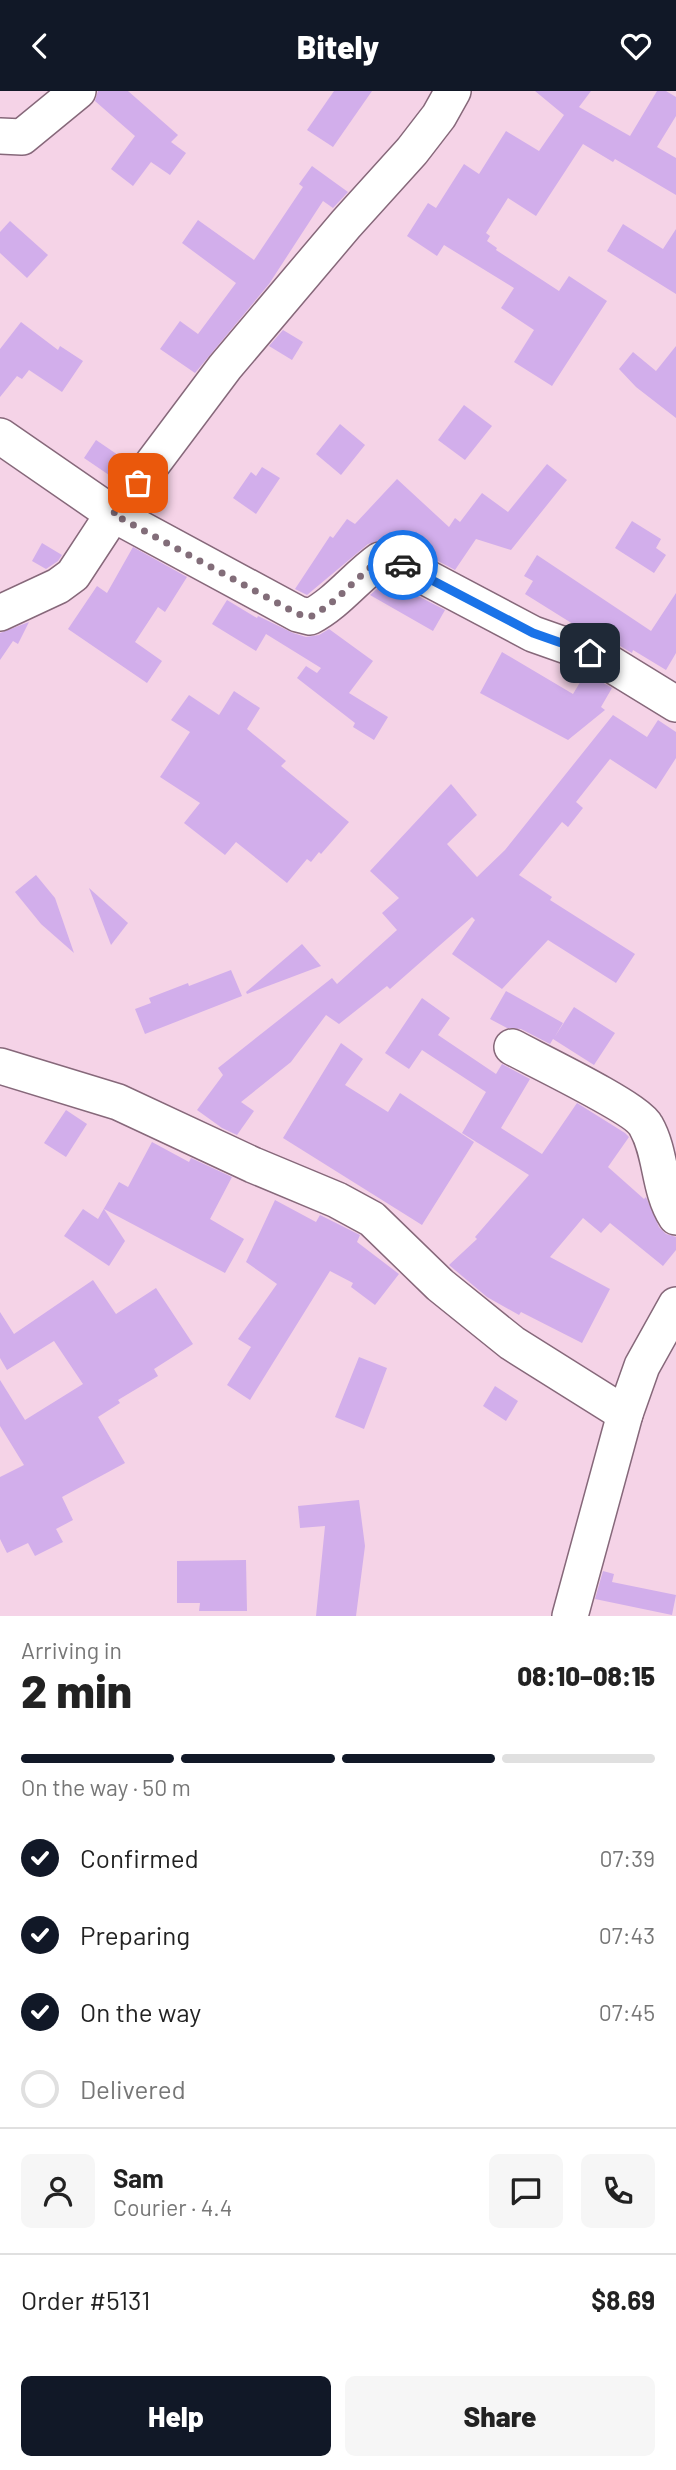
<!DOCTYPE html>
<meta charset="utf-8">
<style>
:root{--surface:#fff;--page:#f6f6f6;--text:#222;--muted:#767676;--line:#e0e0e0;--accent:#111827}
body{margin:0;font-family:Barlow,sans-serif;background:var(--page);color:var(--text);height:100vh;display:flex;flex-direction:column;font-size:26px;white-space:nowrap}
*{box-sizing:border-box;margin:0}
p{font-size:23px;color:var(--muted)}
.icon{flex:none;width:38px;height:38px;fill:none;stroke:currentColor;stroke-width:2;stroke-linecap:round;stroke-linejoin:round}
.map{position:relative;height:1525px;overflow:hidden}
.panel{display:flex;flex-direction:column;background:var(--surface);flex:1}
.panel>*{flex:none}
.pin{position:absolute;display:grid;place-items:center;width:60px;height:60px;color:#fff;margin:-30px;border-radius:14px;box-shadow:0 4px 10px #0006}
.courier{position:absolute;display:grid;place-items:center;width:70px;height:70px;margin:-35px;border:5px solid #1a73e8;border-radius:50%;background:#fff;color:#222;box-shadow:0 2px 9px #0007}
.summary em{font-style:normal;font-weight:800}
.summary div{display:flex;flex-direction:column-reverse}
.summary{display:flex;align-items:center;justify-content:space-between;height:119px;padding:0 21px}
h1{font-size:46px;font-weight:800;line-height:52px}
.bar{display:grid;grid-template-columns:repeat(4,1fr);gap:10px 7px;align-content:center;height:84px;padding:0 21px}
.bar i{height:9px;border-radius:5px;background:var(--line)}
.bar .active{background:var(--accent)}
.bar p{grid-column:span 4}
.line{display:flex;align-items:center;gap:18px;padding:0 21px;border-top:2px solid var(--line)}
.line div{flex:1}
.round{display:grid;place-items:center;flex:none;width:74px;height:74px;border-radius:10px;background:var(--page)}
ol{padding:0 21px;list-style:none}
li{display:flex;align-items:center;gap:21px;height:77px}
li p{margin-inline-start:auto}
li .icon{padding:7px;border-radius:50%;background:var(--accent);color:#fff;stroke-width:4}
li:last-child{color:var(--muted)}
li i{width:38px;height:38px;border:4px solid var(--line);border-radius:50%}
.cta{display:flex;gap:14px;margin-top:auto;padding:14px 21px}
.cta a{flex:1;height:80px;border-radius:10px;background:var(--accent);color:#fff;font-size:28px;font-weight:800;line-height:80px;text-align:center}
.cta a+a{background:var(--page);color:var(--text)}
header{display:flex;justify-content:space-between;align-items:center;height:91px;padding:0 21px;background:var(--accent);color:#fff;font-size:32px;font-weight:800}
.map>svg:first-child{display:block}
</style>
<header><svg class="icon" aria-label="back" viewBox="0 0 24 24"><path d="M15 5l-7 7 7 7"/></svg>Bitely<svg class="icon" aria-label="heart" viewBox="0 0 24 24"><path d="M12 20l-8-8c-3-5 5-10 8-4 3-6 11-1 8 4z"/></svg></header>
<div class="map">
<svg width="676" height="1525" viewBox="0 0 676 1525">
<rect width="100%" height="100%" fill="#f5d3e7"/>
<g fill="#d2aeeb">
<path d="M98,0H128L178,44L171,51L186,62L170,84L151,71L133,95L111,78L135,45L95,10Z"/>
<path d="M334,0H372L333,56L307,39Z"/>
<path d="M535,0H591L579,16L630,45L657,0H666L676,6V25L657,56L676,67V104L615,68L613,71L583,53L536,125L508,107L486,142L490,145L487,150L497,157L496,159L559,200L569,185L607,210L552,295L514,271L534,239L501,217L514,197L444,154L437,165L407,145L428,112L436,117L464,73L479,83L506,40L539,60L564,24Z"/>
<path d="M312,75L348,101L333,117L323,110L269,193L195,282L160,258L180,230L198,243L236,192L182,152L198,129L254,169L303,96L299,93Z"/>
<path d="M10,130L48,164L27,187L0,162V141Z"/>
<path d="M623,133L663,158L676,138V203L607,160Z"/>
<path d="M21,231L58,259L60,255L83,270L62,301L29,279L22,288L17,285L0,306V258Z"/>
<path d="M283,239L303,251L292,269L269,255Z"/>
<path d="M676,255V327L636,296L619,278L633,261L656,280Z"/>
<path d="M464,314L492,335L465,369L438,349Z"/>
<path d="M340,333L365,354L341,384L316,363Z"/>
<path d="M96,349L121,366L109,384L84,367Z"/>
<path d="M547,373L567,389L511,459L476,448L455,479L406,453L381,449L368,453L307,504L295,498L330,445L333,447L347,428L355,433L397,388L449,436L455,427L460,431L482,402L508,421Z"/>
<path d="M262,376L280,387L256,423L233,407L251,381L256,385Z"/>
<path d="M632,430L661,448L656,457L666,464L654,482L615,457Z"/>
<path d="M42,452L62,464L58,470L46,478L32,470Z"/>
<path d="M133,456L187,486L165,521L158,516L135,551L162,570L147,592L68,538L97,495L107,502Z"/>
<path d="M537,464L651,540L676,502V562L666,579L633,559L632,562L608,548L581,538L525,503L533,490L524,485Z"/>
<path d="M386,490L391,491L445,519L433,540L370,504Z"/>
<path d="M227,509L257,527L258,525L293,542L306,546L319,544L329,538L373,570L349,602L388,626L374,649L353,636L355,632L297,587L306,575L317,582L321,577L266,543L256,560L212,533Z"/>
<path d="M29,531L18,553L13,550L0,569V542Z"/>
<path d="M502,561L573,603L585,583L592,585L612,597L601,616L605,619L568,649L480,602Z"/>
<path d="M234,600L260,617L247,638L286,670L281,675L349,731L321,763L319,761L311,771L307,768L287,792L236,751L225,764L184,732L200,712L160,686L190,641L171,629L189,604L219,624Z"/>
<path d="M613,624L647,646L658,629L676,641V667L656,698L610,668L576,711L583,717L568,736L562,731L519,784L552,806L550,809L635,863L616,892L548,849L502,898L452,863L475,829L472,826L390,898L387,895L339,933L326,924L291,971L241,1011L254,1020L237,1044L222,1037L197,1019L223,984L218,977L332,887L337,893L397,839L382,822L399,807L370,780L451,693L477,724L447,753L477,786L505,759Z"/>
<path d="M36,784L55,807L74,862L41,833L15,801Z"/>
<path d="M89,797L128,832L111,854Z"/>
<path d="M302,853L321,875L247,903L246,901Z"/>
<path d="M231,879L242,905L145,943L135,918L151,912L149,907L188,892L189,895Z"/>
<path d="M506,900L563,932L554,947L574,916L615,942L594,974L553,948L550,953L521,938L507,937L490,928Z"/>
<path d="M422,907L450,927L438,944L496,983L502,973L530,988L501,1037L542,1063L577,1012L625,1042L629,1046L608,1076L644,1108L646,1106L659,1136L666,1143L676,1146V1159L663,1175L610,1132L601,1142L583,1127L550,1166L610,1198L582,1252L521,1221L519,1224L487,1206L449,1174L477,1148L475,1146L529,1084L462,1042L486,1001L422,959L409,978L385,962Z"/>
<path d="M341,952L363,968L345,994L388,1021L400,1002L474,1051L422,1134L283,1047Z"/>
<path d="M66,1019L87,1033L66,1066L44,1052Z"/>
<path d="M152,1051L189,1071L191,1067L232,1086L210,1128L244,1148L225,1182L104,1118L125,1150L109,1175L64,1145L83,1118L98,1128L119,1091L128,1096Z"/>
<path d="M275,1109L316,1131L320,1124L360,1144L357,1151L399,1183L375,1214L351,1196L353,1192L330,1180L250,1309L227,1294L251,1256L238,1248L277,1193L246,1171Z"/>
<path d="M93,1189L116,1223L156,1197L193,1253L154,1278L158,1285L118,1309L120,1312L98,1326L125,1372L62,1406L73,1429L56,1438L63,1451L35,1465L28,1452L7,1462L0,1448V1386L24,1374L0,1335V1289L25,1329L83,1293L54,1250L7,1279L0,1267V1221L14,1243Z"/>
<path d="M359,1266L387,1277L364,1338L335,1326Z"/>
<path d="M495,1295L518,1310L506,1330L483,1315Z"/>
<path d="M359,1409L365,1455L356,1525H316L325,1435L300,1437L298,1415Z"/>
<path d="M246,1469L247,1520H199L200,1512H177V1470Z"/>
<path d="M603,1480L614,1483L612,1491L676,1504L672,1524L595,1508Z"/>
</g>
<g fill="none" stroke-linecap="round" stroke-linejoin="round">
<g stroke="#86687a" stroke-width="38">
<g id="minor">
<path d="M0,45L22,46L78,0"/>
<path d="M0,345L113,423L298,523L310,526C337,512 356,486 380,469L397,471L533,543L601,567L676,613"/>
<path d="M0,522L58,495L73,484L113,423L138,392L225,276L346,133L412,60L439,25L453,0"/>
<path d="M512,956C536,969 637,1017 646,1035C662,1063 658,1098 676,1126"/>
<path d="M0,975L118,1011L253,1074L337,1109L372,1128L440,1194L512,1252L625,1323"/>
<path d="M570,1525L625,1323L642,1275L676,1214"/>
</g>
</g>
<use href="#minor" stroke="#fff" stroke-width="35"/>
</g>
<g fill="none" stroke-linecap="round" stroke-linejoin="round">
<path stroke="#826d79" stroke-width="7" stroke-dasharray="0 12.6" d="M138,392L113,423L298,523L310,526C337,512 356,486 380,469L403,474"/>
<path stroke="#1a73e8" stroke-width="9" d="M403,474L533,542L590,562"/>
</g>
</svg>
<div class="pin" style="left:138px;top:392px;background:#ea580c"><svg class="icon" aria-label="bag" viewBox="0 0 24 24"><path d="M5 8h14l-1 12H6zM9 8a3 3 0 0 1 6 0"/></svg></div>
<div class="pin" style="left:590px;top:562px;background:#1f2937"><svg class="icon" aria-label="home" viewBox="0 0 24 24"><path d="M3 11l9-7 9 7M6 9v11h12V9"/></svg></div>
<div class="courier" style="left:403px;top:474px"><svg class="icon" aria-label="car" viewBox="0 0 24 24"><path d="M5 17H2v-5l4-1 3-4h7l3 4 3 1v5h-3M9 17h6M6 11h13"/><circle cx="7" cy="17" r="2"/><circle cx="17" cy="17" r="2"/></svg></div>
</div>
<section class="panel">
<div class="summary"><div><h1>2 min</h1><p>Arriving in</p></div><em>08:10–08:15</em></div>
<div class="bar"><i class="active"></i><i class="active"></i><i class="active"></i><i></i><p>On the way · 50 m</p></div>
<ol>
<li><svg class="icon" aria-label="check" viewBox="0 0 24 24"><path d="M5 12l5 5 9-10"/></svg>Confirmed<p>07:39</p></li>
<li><svg class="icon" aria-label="check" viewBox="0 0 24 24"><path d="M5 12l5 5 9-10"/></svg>Preparing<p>07:43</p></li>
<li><svg class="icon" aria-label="check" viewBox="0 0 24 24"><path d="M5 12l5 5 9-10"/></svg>On the way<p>07:45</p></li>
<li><i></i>Delivered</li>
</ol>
<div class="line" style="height:126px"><a class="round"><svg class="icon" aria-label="person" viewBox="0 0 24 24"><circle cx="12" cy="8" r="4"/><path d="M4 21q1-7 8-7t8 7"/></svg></a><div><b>Sam</b><p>Courier · 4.4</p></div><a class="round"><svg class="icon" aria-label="chat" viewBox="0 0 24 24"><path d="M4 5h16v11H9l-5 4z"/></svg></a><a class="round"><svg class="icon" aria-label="phone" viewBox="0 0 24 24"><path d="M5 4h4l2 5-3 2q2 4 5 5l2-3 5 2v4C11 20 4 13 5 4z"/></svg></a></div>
<div class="line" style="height:91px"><div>Order #5131</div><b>$8.69</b></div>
<div class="cta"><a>Help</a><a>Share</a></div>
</section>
